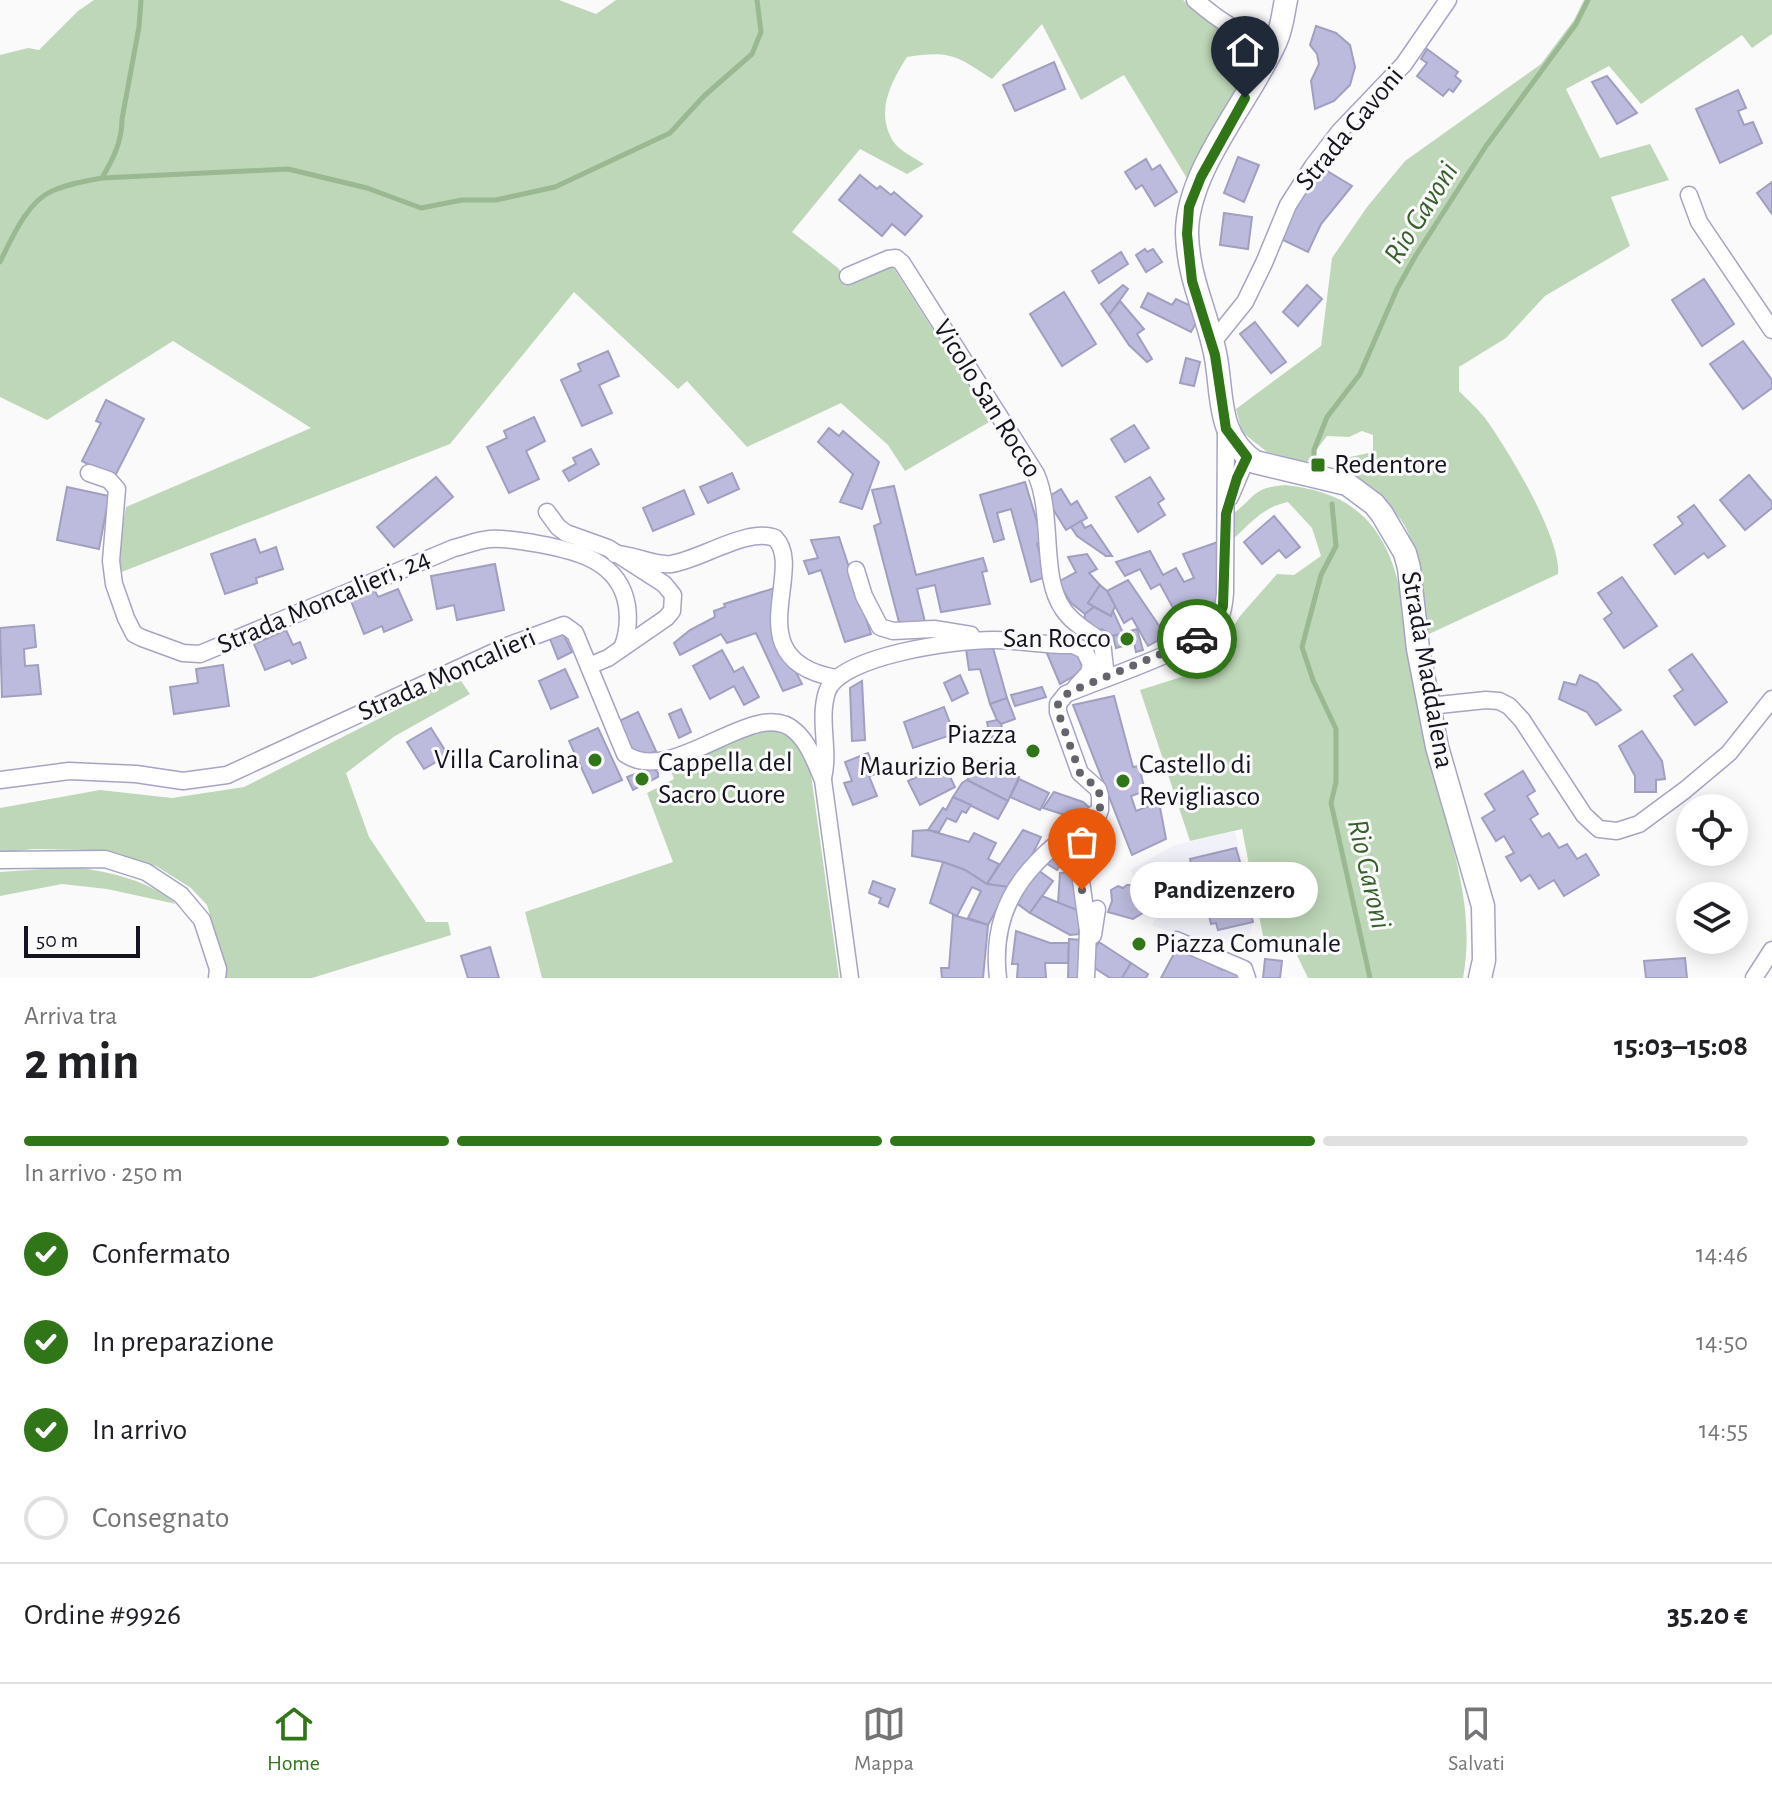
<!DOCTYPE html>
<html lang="it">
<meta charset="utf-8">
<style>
:root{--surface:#fff;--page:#f6f6f6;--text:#202124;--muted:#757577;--line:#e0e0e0;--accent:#307618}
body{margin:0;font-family:"Alegreya Sans",sans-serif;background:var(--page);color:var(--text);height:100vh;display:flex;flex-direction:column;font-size:30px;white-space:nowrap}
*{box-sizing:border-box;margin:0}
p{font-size:26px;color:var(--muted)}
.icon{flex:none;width:44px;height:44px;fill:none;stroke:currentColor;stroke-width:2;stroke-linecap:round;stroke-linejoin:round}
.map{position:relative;height:978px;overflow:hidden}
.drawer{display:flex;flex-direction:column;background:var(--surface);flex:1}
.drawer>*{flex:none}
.controls{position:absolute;left:1676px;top:794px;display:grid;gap:16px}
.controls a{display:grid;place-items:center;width:72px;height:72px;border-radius:50%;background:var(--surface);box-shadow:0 4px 20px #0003;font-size:40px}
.scale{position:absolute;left:24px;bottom:20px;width:116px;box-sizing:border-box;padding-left:8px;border:4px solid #14131f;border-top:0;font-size:22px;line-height:28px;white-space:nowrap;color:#14131f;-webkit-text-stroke:6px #fafafa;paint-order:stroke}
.pin{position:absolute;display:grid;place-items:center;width:68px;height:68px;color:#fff;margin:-82px -34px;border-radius:50% 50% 50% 0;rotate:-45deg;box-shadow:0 0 8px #0007}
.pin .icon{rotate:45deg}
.courier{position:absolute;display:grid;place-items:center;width:80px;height:80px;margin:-40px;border:6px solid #307618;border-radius:50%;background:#fff;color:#222;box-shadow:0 2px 10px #0007}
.bubble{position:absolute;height:56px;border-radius:28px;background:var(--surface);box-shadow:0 4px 20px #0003;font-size:26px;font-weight:600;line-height:56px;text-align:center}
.head em{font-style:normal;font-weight:600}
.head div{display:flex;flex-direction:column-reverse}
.head{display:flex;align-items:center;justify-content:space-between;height:136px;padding:0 24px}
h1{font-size:52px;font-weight:600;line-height:60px}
.bar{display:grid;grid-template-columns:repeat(4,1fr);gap:12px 8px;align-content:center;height:96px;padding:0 24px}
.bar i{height:10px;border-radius:6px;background:var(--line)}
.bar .on{background:var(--accent)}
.bar p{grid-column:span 4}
.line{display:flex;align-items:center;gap:20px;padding:0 24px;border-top:2px solid var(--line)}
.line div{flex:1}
ol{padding:0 24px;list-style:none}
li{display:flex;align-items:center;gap:24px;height:88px}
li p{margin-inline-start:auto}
li .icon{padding:8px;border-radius:50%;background:var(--accent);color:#fff;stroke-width:4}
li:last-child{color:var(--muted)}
li i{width:44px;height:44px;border:4px solid var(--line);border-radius:50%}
.tabs{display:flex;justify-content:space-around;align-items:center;height:112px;border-top:2px solid var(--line);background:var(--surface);font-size:22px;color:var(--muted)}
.tabs a{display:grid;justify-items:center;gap:4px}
.tabs .on{color:var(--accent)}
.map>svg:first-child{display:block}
</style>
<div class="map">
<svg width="1772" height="978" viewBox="0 0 1772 978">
<rect width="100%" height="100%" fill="#fafafa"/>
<path fill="#f1f1f9" d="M1235,831L1255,917L1249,936L1210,948L1152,925L1156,917L1130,870L1175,845Z"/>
<g fill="#bed7b8">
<path d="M94,0H559L596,14L616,0H1183L1224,33L1261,52L1188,180L1124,75L1081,100L1042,24L992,79C957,56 950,50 907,57C891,82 875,112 893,141C898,150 915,158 924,164L907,174L860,149L792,232L838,268L849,282L893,267L991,421L905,471L888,445L841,403L747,447L687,381L678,389L574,292L450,444L119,573L117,558L126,507L311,428L173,341L47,420L0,397V55L28,48L39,50L78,11Z"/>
<path d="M1584,0H1772V34L1752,48L1742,35L1641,104L1609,66L1566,89L1600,158L1650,144L1669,180L1611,197L1630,246L1545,296L1506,338L1459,367V391C1467,399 1477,408 1485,418C1507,448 1562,539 1558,574L1429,634C1424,598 1422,555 1403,523C1388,499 1360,487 1346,464L1350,457L1373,452V435L1362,431L1349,437L1327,436L1307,462L1267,452L1242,432L1236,409L1321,346L1332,258L1367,207L1405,161L1541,64L1574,20Z"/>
<path d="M1285,485C1320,489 1353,499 1375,530C1400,565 1402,603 1408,645C1411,673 1416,701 1421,729C1438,811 1479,893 1463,978H1308L1290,941L1263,936L1242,829L1190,841L1140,690L1229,662L1223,643L1240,616L1277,574L1294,575L1321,556L1312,528L1288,502C1263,507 1252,522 1233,539L1231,515C1256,498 1250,488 1285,485Z"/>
<path d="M459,678L470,694L395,736L346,773L369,837L426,922H448L451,935L312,978H224L219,944L207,905L191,888L156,866L91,850L33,849L0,853V808L100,790L172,798L244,787Z"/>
<path d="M762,728L783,730L792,736L810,767L839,978H542L525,912L673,862L647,793L674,779L669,765Z"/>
<path d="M75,867C113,873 146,879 176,904L107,889L62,884L0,896V872Z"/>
</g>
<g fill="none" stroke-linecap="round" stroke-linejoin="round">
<g stroke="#9ab892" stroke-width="5">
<path d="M102,178L288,169L367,188L421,208L462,200H496L555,187L670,133L704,96L752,54L761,32L757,0"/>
<path d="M0,262C12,238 27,202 52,191C68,184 85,181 102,178C113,159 122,142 122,119L139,27L141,0"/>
<path d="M1314,460V450L1327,417L1360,374L1397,289L1416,255L1486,146L1576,24L1588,0"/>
<path d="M1332,504L1336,546L1321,575L1302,647L1313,680L1336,729V782L1331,803L1370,978"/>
</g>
</g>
<g fill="#bdbbdd" stroke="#a19fc0" stroke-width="2">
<path d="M1316,26L1336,33L1350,45L1355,67L1350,85L1334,101L1315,109L1311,81L1319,64L1317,54L1310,45Z"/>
<path d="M1427,49L1458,72L1455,76L1461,81L1453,92L1449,89L1443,96L1417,76L1427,63L1421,59Z"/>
<path d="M1054,62L1065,89L1015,111L1003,85Z"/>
<path d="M1607,76L1637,113L1617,124L1592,82Z"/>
<path d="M1738,90L1746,108L1738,111L1744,125L1753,122L1762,143L1720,163L1696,109Z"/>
<path d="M1238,157L1259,165L1244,202L1224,193Z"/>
<path d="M1146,159L1152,170L1160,165L1177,192L1155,206L1142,185L1136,189L1125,172Z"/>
<path d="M1319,166L1352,186L1321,224L1308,252L1279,238Z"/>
<path d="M860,175L877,189L880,186L891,195L894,192L922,216L905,235L892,224L882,236L839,200Z"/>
<path d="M1772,182V214L1757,193Z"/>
<path d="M1224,213L1252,217L1248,249L1220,245Z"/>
<path d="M1145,249L1147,252L1153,249L1162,262L1146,272L1136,255Z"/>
<path d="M1121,252L1128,264L1099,283L1092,271Z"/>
<path d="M1704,279L1734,324L1702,346L1672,300Z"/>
<path d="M1123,285L1128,289L1109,315L1101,304Z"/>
<path d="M1307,285L1322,299L1298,326L1283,312Z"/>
<path d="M1064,292L1096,344L1062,366L1030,314Z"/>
<path d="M1148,293L1172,305L1176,299L1191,306L1196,323L1191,332L1141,307Z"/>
<path d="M1120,301L1144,329L1137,334L1152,359L1147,362L1129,345L1109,315Z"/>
<path d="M1255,322L1286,362L1271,373L1240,334Z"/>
<path d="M1743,341L1772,380V388L1743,409L1710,364Z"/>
<path d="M608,351L619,376L599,385L612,413L582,426L561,380L581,371L578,364Z"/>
<path d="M1186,358L1200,362L1194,386L1180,383Z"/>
<path d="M106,400L144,419L114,478L82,461L101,423L96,421Z"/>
<path d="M534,417L545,441L526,451L539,479L509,493L487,447L507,438L504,431Z"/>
<path d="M1134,425L1149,448L1125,462L1111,439Z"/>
<path d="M829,428L839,436L843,431L879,462L862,509L840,502L853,474L818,442Z"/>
<path d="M591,449L599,464L569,481L563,471L576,464L573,458Z"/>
<path d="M732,473L739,489L708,503L700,487Z"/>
<path d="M1749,475L1772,502V508L1745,530L1720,500Z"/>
<path d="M436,477L453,497L394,547L377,527Z"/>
<path d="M1150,477L1164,499L1158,503L1165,515L1138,532L1116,497Z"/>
<path d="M1025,482L1042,538L1037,544L1046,577L1031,582L1011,509L997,513L1004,539L994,542L980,495Z"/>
<path d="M894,486L916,575L983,558L987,571L982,572L990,604L941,612L935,585L917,589L925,622H899L874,526L881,523L872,490Z"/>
<path d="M67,487L109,496L99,549L57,540Z"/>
<path d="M1061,489L1071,505L1077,501L1087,518L1066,530L1046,498Z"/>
<path d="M684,490L694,514L653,531L643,508Z"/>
<path d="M1694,505L1725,546L1708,558L1704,553L1675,574L1654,545L1683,524L1678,517Z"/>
<path d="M1274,516L1300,547L1286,558L1279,550L1262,564L1244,542Z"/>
<path d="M1081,521L1085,528L1091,525L1112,556H1106L1077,536L1071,527Z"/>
<path d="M839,537L871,634L845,642L821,570L809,574L804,561L818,558L811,540Z"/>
<path d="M255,539L260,553L276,547L283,569L256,578L257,583L225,594L211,554Z"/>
<path d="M1218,542L1217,600L1213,608L1202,613L1201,601L1178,617L1160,584L1151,589L1140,569L1125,576L1116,562L1150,551L1163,575L1176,568L1184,582L1194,578L1183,554Z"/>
<path d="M1087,554L1097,569L1089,573L1100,585L1088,603L1094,607L1085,614L1071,603L1058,582L1076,572L1068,557Z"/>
<path d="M495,564L504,610L457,620L454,605L437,609L431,576Z"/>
<path d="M1622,577L1657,626L1624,648L1604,619L1612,613L1598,593Z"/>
<path d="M1128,580L1166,636L1148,646L1132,618L1124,623L1107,591Z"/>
<path d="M1100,585L1107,591L1115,606L1111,616L1088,603Z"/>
<path d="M778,587V637L802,684L783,691L756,633L727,643L721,634L680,655L674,643L690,630L715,617L714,611L725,607L724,604Z"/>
<path d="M398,589L412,620L384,632L382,626L364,634L351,601L375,591L378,597Z"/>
<path d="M1094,607L1111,616L1113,611L1123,633L1113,636L1102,629L1094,632L1084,625L1085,614Z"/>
<path d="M34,625L36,647L24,649L25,666L38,665L41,694L2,697L0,628Z"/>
<path d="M1137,629L1143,650L1136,652L1134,643L1116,648L1113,636Z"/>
<path d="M286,630L293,645L300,642L306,658L292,664L290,660L265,670L254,644Z"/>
<path d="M562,631L572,652L558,659L550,639Z"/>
<path d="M993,648L1007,698L990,704L980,669L969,670L966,649Z"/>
<path d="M1074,648L1084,670L1060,684L1046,651Z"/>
<path d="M722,650L734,672L743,667L759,697L744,705L734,686L710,699L693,666Z"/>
<path d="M1692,654L1727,702L1695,725L1674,696L1683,690L1669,670Z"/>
<path d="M223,665L229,706L174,714L170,687L198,683L196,669Z"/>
<path d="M565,669L578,697L551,709L539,681Z"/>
<path d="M960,675L968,693L952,701L944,683Z"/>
<path d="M1580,675L1597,683L1621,710L1596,725L1587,712L1559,699L1564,682L1576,685Z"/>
<path d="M862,681L865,740L852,741L850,688Z"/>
<path d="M1042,687L1046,697L1015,706L1011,695Z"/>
<path d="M1114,696L1133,767L1139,766L1145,791L1131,796L1136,811L1159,802L1166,839L1132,855L1073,705Z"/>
<path d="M1007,698L1015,719L1001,724L997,720L990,704Z"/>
<path d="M944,707L954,734L913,748L904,722Z"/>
<path d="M681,709L691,732L679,738L669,714Z"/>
<path d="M638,712L656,751L645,756L631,753L617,722Z"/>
<path d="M997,720L1001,724L1004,735L990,738L987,722Z"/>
<path d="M431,728L448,755L424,769L407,742Z"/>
<path d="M598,728L622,780L593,793L569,741Z"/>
<path d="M1642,731L1662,761L1665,779L1656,780V792H1635V776L1619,746Z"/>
<path d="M868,753L876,774L869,776L877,796L853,805L844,783L852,781L845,762Z"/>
<path d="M987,761L1019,777L1008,801L967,780L975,770Z"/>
<path d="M944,764L955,787L920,805L908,781Z"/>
<path d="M653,767L658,773V777L633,790L627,777Z"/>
<path d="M1523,771L1535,791L1527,796L1538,814L1530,819L1542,837L1549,833L1559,848L1567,844L1577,859L1586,854L1599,875L1564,896L1554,880L1539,889L1530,875L1521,881L1506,857L1514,853L1504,836L1496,841L1482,818L1495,810L1485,794Z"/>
<path d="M1019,779L1049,793L1040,810L1010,797Z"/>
<path d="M967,780L1008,801L998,819L953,797L962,783Z"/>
<path d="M1054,792L1083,802L1092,810L1071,827L1063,821L1068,816L1043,808Z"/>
<path d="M953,797L971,805L966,813L962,811L956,822L947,818L939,832L928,830L943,808L946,810Z"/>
<path d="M1088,823L1076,851L1063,867L1060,866L1057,870L1046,863Z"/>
<path d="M928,830L969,842L974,833L996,843L988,859L999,864L987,884L965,870L943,862L912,856L913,831Z"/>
<path d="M1023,830L1041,837L1030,859L1009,887L987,884Z"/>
<path d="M1236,848L1242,869L1231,872L1237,898L1246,896L1253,922L1218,930L1216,923L1211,924L1207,907L1197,910L1193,895L1199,893L1190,859Z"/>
<path d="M943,862L965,870L987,884L1009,887L988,925L968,918L981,891L972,887L957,916L930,903Z"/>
<path d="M1038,870L1053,881L1030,913L1015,902Z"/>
<path d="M1074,872L1077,910L1058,903L1060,873Z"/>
<path d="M873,881L895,889L888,907L879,903L881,898L869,893Z"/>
<path d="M1127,885H1132L1145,908L1144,912L1133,919L1108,912L1112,901L1111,890L1118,886L1123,888Z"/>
<path d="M1042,896L1079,911V934L1070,935L1030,913Z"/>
<path d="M953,915L988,925L983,978H942L941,968H949Z"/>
<path d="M1016,931L1050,943H1069L1068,963H1045L1046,978H1017L1018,964H1012Z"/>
<path d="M1069,939L1082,940L1081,978H1068Z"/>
<path d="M1099,942L1131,963L1122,978H1110L1090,965L1089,957Z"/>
<path d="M1178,946L1222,970L1224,966L1239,973L1240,978H1161Z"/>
<path d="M490,947L499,978H468L461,956Z"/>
<path d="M1685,958L1687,978H1646L1644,961Z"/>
<path d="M1265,959L1282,961L1280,978H1263Z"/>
<path d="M1131,963L1148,974L1146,978H1122Z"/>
</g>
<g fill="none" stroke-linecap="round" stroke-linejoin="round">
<g stroke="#a6a4c5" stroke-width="19">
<g id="street">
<path d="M1195,0C1222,23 1240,34 1275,45"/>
<path d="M1689,195L1699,222L1772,330"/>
<path d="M848,276L888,259L896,258L902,263L1036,474C1054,515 1040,577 1063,609C1072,623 1089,632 1102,642L1106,677"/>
<path d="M1212,343L1245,302L1264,263L1288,205L1313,166L1340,131L1404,64L1448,0"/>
<path d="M89,473L109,480L117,489L111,561L114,584L126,618L134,634L142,638L183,653L200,654L454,548C466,545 478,540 490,539C506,538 523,541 539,544C577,551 620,561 627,606C629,621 628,634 622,648"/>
<path d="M1230,497L1247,457"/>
<path d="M547,512L558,527L566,533L608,548L664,584L673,595L672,611L666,618L608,658L589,666"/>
<path d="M615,554C634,554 653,566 671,564C700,560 748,527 775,538C807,570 734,660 836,678"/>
<path d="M856,570L864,596L880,627L893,631L934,629L971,635"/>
<path d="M1429,706L1486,700L1499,701L1509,706L1522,720L1584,815L1599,829L1617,831L1639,824L1685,790L1729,753L1772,699"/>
<path d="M823,778C830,750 818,720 827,692C839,655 958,640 993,640C1020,640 1046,646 1073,645L1084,650L1091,664L1089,673L1076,687"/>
<path d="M0,780L69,771L136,774L183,781L227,775L507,646L564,625L575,633L625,754C674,788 756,694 795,731C809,743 816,764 823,780L850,978"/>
<path d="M0,860L105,859L146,872L181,895L202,920L218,969L217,978"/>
<path d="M1093,935L1097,909"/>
<path d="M1176,940L1244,969L1247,978"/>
<path d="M998,978C988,895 1038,855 1099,811"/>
<path d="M1086,978L1088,931L1079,866L1100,810V796L1098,789L1080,773L1058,712V704L1066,694C1098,680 1199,648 1217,623C1223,614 1224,604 1225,593L1226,429"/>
<path d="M1754,978L1772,950"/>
</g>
</g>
<g stroke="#a6a4c5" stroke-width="25">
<path id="secondary" d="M1286,0C1283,14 1282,28 1276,41C1250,100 1187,169 1187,233C1188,280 1208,314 1216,358C1223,398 1217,436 1255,462L1347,484L1374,504L1382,514L1405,553L1409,568L1418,649L1437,747L1483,906L1484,960L1480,978"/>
</g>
<use href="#street" stroke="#fff" stroke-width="16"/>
<use href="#secondary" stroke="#fff" stroke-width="22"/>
</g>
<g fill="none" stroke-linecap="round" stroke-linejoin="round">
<path stroke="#64646c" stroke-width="8" stroke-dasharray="0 14.4" d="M1082,890L1079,866L1100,810V796L1098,789L1080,773L1058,712V704L1069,692L1197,639"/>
<path stroke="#307618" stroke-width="10" d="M1197,639L1216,625L1223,606L1226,514L1237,478L1247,457L1226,429L1215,355L1192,281L1187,234L1189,207L1201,177L1245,98"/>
</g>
<g fill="#307618" stroke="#fafafa" stroke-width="3">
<rect x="1310" y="457" width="16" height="16" rx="4"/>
<circle cx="1127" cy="639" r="8"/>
<circle cx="1033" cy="751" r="8"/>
<circle cx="595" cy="760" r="8"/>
<circle cx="642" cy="779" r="8"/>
<circle cx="1123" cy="781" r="8"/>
<circle cx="1139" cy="944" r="8"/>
</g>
<g text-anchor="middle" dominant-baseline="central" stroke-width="6" stroke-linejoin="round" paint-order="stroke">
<g font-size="28" fill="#14131f" stroke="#fafafa">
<text transform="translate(1350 129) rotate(-50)">Strada Gavoni</text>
<text transform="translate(987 399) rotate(58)">Vicolo San Rocco</text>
<text transform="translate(324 602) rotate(-23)">Strada Moncalieri, 24</text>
<text transform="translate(1427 670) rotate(80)">Strada Maddalena</text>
<text transform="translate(447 675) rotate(-24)">Strada Moncalieri</text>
</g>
<g font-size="28" fill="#14131f" stroke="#fafafa" text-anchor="start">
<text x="1334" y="465">Redentore</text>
<text x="1111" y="639" text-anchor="end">San Rocco</text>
<text x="1017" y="735" text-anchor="end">Piazza<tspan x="1017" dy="32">Maurizio Beria</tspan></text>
<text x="579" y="760" text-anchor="end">Villa Carolina</text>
<text x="658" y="763">Cappella del<tspan x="658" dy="32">Sacro Cuore</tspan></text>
<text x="1139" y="765">Castello di<tspan x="1139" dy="32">Revigliasco</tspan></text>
<text x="1155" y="944">Piazza Comunale</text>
</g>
<g font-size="30" font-style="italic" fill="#365f2a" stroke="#fafafa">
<text transform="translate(1421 213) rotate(-58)">Rio Gavoni</text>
<text transform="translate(1369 874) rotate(77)">Rio Garoni</text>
</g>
</g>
</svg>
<div class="controls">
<a><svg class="icon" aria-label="locate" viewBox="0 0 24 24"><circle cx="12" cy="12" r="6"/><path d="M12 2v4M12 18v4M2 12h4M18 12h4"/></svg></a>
<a><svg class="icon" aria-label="layers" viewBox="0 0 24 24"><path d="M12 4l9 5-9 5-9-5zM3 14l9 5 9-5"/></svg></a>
</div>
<div class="scale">50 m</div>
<div class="pin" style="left:1082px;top:890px;background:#ea580c"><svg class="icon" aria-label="bag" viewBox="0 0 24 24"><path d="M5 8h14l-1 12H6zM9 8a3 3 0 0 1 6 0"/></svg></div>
<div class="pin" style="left:1245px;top:98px;background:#1f2937"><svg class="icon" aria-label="home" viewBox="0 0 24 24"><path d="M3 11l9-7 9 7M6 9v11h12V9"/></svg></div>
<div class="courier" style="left:1197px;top:639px"><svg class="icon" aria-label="car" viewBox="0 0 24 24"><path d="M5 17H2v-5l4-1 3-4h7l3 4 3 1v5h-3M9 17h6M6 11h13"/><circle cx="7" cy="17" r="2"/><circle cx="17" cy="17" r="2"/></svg></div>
<div class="bubble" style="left:1130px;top:862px;width:188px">Pandizenzero</div>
</div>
<section class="drawer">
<div class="head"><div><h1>2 min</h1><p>Arriva tra</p></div><em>15:03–15:08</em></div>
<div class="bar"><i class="on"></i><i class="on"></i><i class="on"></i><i></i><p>In arrivo · 250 m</p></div>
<ol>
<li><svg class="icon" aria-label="check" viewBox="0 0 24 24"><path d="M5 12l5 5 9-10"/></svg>Confermato<p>14:46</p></li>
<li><svg class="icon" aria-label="check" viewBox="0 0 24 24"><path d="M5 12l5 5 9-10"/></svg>In preparazione<p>14:50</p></li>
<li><svg class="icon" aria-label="check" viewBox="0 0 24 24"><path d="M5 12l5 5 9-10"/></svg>In arrivo<p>14:55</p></li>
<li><i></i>Consegnato</li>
</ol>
<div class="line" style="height:104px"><div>Ordine #9926</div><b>35.20 €</b></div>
</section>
<nav class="tabs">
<a class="on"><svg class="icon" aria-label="home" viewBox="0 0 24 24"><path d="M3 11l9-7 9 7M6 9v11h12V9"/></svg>Home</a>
<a><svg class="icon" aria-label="map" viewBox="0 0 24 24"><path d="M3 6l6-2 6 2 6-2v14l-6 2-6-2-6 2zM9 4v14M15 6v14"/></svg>Mappa</a>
<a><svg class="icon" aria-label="saved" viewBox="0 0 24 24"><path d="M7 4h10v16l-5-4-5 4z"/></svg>Salvati</a>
</nav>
